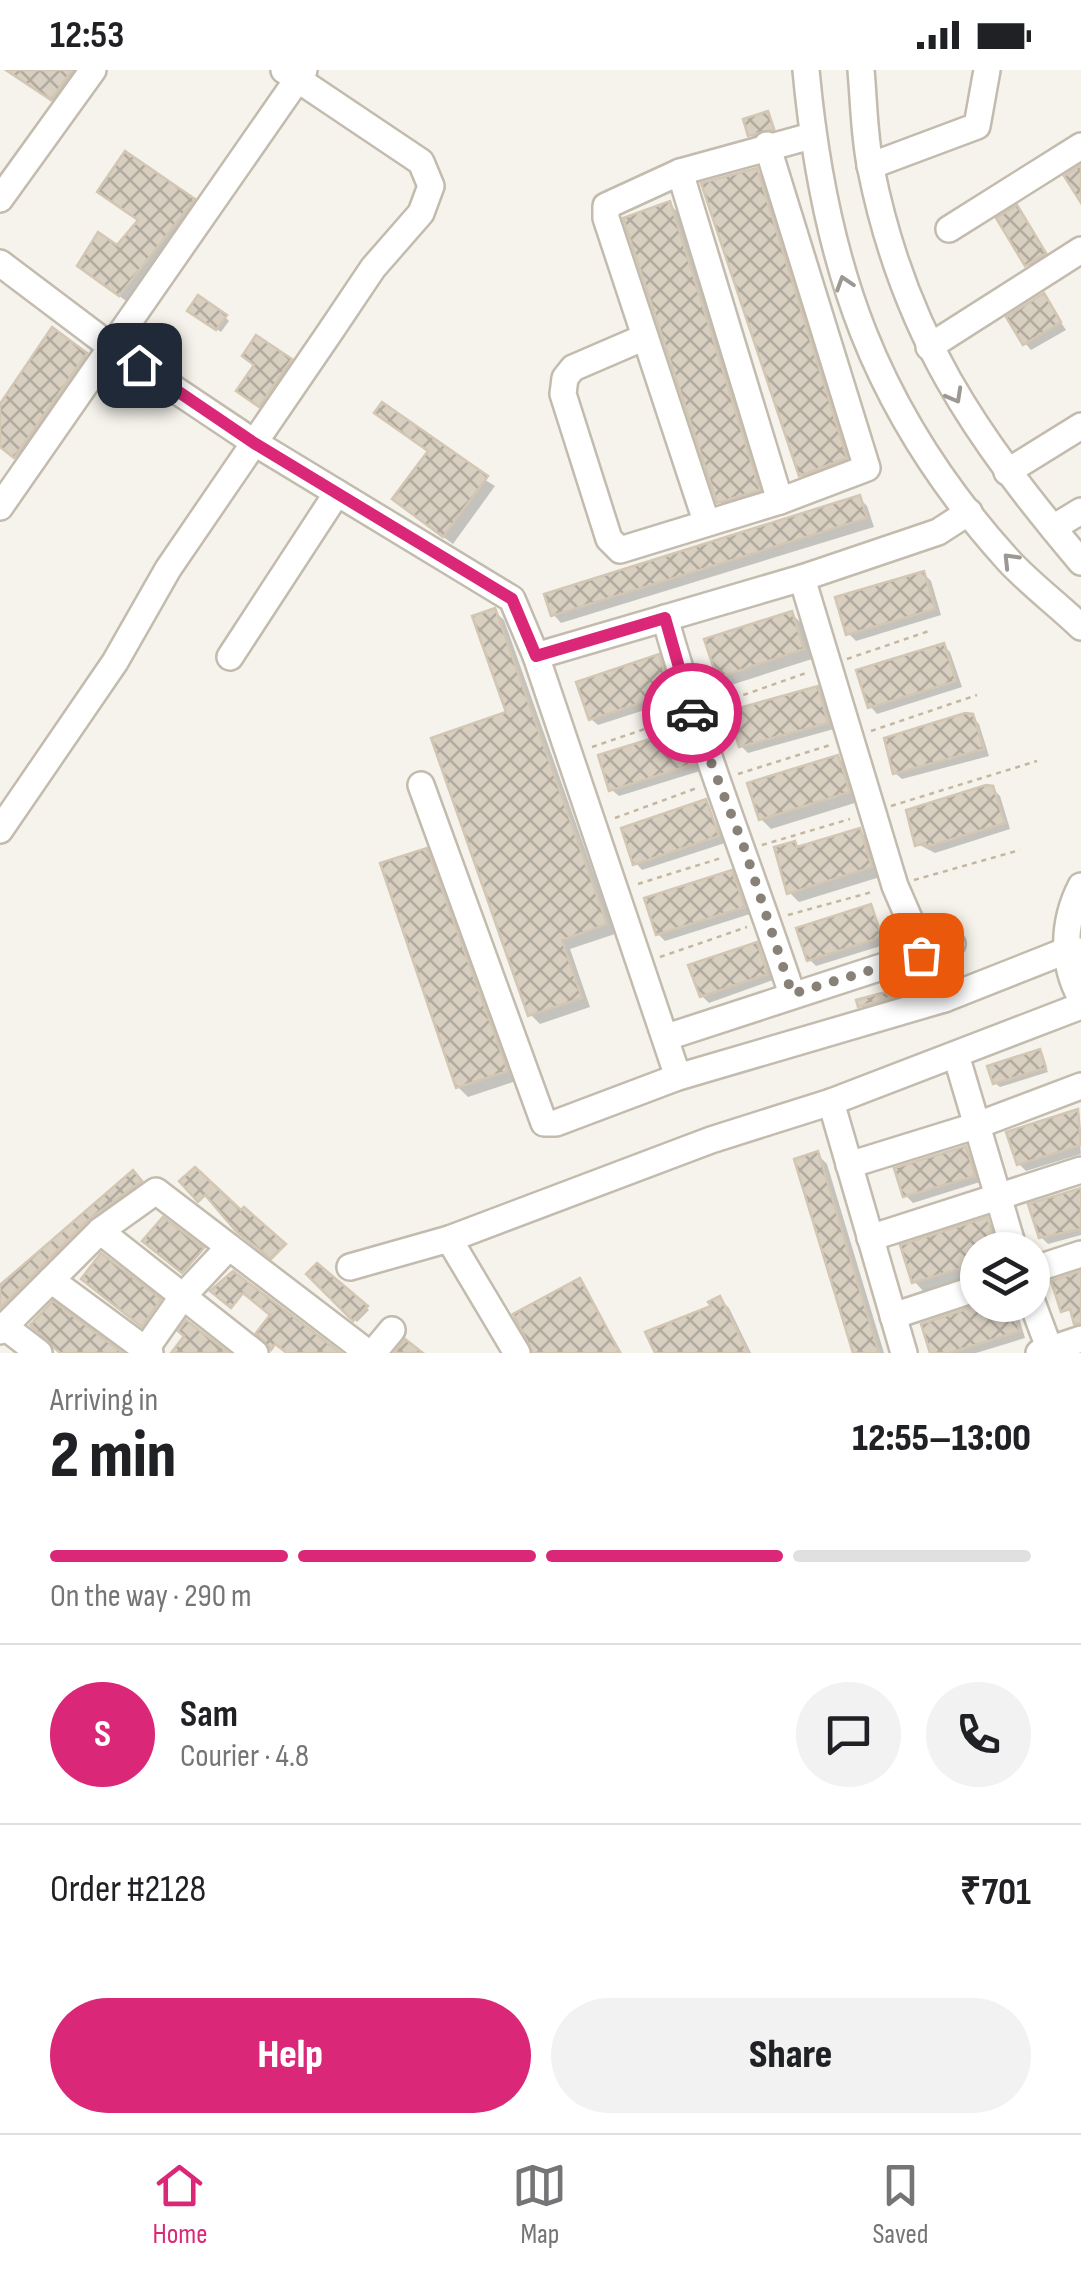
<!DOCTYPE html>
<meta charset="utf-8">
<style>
:root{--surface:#fff;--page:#f2f2f2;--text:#202124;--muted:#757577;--line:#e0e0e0;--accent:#db2777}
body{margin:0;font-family:"Sofia Sans Condensed",sans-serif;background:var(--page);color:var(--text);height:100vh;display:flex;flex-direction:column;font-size:38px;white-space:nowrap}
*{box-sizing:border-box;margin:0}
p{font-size:32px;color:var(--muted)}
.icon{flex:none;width:55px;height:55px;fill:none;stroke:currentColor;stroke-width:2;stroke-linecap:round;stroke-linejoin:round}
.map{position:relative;height:1283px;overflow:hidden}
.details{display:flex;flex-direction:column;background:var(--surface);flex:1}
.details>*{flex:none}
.fabs{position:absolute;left:960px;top:1162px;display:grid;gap:20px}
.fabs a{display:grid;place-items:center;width:90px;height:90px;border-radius:50%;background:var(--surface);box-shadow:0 2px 8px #0004;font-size:50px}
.pin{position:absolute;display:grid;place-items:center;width:85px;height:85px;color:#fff;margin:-42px;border-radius:20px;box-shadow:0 5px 15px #0006}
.courier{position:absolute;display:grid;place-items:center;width:100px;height:100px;margin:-50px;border:8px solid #db2777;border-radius:50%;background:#fff;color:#222;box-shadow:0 2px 12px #0007}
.summary em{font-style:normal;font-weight:800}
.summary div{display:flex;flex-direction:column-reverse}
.summary{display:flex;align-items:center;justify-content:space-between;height:170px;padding:0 50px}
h1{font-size:65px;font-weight:800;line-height:75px}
.bar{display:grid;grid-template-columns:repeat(4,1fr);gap:15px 10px;align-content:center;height:120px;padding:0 50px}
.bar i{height:12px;border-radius:8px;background:var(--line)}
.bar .active{background:var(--accent)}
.bar p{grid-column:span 4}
.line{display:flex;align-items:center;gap:25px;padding:0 50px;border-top:2px solid var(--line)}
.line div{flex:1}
.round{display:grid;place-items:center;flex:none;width:105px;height:105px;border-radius:52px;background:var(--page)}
.cta{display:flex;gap:20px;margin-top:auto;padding:20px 50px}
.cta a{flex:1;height:115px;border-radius:60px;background:var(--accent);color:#fff;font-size:40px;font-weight:800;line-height:115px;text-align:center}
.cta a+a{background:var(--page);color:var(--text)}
.status{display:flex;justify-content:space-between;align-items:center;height:70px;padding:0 50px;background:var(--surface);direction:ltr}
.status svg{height:28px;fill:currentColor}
.dock{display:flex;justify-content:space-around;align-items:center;height:140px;border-top:2px solid var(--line);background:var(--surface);font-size:28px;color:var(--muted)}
.dock a{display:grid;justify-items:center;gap:5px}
.dock .active{color:var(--accent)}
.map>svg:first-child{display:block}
</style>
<div class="status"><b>12:53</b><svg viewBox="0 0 49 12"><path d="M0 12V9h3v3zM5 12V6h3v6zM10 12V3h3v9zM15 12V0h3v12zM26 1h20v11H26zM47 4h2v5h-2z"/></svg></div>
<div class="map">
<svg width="1081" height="1283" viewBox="0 0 1081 1283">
<defs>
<pattern id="building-cross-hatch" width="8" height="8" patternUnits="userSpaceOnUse" patternTransform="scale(2.5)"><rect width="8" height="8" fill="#d8cfc1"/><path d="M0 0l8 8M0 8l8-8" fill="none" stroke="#b1aa9e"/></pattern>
</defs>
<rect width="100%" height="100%" fill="#f6f3ec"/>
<g fill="#0003">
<path d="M4,0H84L62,38Z"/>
<path d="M768,44L776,63L755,69L751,65Z"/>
<path d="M756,100L766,110L855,398L810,415L801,405Z"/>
<path d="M100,122L193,131L201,139L129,233L89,204L140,152Z"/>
<path d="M670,134L679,144L768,430L729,441L719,432Z"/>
<path d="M1017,139L1051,191L1034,202L1000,149Z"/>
<path d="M1043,226L1066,260L1031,280L1025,273Z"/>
<path d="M195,244L225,247L229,251L221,262Z"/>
<path d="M52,260L95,294L25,395L0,377V339Z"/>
<path d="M290,291L297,298L267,342L246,328Z"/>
<path d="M377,343L495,416L453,474L404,438L430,382Z"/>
<path d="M859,428L867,436L874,457L561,553L553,544Z"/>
<path d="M924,504L931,511L941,545L856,571L849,564Z"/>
<path d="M494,541L504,550L615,864L570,879L590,937L540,954L531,945L509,643Z"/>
<path d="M791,543L801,553L812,589L728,616L719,606Z"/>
<path d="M944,576L950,582L962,617L877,644L871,637Z"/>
<path d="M658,587L665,594L676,630L598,655L591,649Z"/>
<path d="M817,619L824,626L834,659L748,683L741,676Z"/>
<path d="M972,647L979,654L989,686L902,709L895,703Z"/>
<path d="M682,662L700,701L619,726L612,720Z"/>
<path d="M838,687L847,697L858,732L771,759L761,749Z"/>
<path d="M993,719L1000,726L1010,759L935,783L918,774Z"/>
<path d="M706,732L725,773L642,800L636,793Z"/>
<path d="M860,761L869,770L880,807L799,832L789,822L794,774L799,779Z"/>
<path d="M426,781L436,790L516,1011L468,1027L458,1017Z"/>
<path d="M731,803L750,844L665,871L658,864Z"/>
<path d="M870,837L887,874L816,896L809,889Z"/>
<path d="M756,875L773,910L709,933L702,926Z"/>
<path d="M918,916L925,923L867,943L861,936Z"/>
<path d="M1039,982L1048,1002L1000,1017L995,1013Z"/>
<path d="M1077,1042L1081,1084L1026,1101L1019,1094Z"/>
<path d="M965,1079L972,1086L980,1112L913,1133L906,1126Z"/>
<path d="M817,1084L827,1094L884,1283H855Z"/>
<path d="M133,1104L141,1114L90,1150L0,1240V1219Z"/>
<path d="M1081,1120V1165L1048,1174L1041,1167Z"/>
<path d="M986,1150L996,1160L1002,1180H978V1205L924,1222L915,1212Z"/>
<path d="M317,1196L369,1240L357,1252L309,1204Z"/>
<path d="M579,1211L622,1283H536Z"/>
<path d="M720,1229L729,1238L751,1283H658L648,1263L714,1238Z"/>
<path d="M982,1235H1015L1025,1268L976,1283H933Z"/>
</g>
<g fill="url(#building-cross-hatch)" stroke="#d3c7b4" stroke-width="2.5">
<path d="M6,0H72L51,30Z"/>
<path d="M768,41L774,59L748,66L743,49Z"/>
<path d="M125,81L195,129L119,226L77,196L98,162L117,175L138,150L97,122Z"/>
<path d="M1081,95V133L1064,106Z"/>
<path d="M757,98L847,388L799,406L701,113Z"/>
<path d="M670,131L760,420L717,433L623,148Z"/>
<path d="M1017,135L1046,183L1025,196L996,148Z"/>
<path d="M1044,223L1061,252L1023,275L1006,247Z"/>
<path d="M198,225L227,245L216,260L187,241Z"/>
<path d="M52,257L87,283L14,388L0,377V334Z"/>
<path d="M256,265L292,289L259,337L236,321L254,295L242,286Z"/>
<path d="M382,332L488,406L443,467L392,429L428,381L374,343Z"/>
<path d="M860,425L867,448L551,546L544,524Z"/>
<path d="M924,501L935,539L846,565L835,527Z"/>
<path d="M495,538L607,854L562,870L582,928L528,946L431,668L506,642L472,546Z"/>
<path d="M792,541L804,579L717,608L704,569Z"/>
<path d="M944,573L956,611L868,638L856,600Z"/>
<path d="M659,584L671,623L589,650L576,612Z"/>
<path d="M818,616L828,653L739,677L728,641Z"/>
<path d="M965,643L973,644L984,679L893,704L884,668Z"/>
<path d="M682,659L694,694L609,721L598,685Z"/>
<path d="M838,685L850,722L759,750L747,713Z"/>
<path d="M986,715L993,716L1005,753L926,777L925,773L915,776L906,740Z"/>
<path d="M706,729L719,766L633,795L621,758Z"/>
<path d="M860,758L872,797L787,824L774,777L795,771L797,777Z"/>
<path d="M427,778L508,1001L456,1018L380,793Z"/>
<path d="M732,800L745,837L656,865L644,828Z"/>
<path d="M871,834L882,867L807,891L796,858Z"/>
<path d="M757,872L768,904L700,927L688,895Z"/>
<path d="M919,913L920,919L858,937L856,930Z"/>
<path d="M1040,979L1046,998L993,1014L987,996Z"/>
<path d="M1078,1039L1081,1075L1017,1095L1006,1062Z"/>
<path d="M966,1076L975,1106L903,1127L894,1098Z"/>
<path d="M818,1081L879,1283H853L794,1089Z"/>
<path d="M195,1097L241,1140L244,1137L286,1174L271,1189L236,1161L205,1125L198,1132L179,1111Z"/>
<path d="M133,1100L142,1111L88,1150L0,1238V1215Z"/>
<path d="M1081,1118V1159L1039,1168L1028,1134Z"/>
<path d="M163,1147L204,1178L182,1203L142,1171Z"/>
<path d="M987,1147L997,1180H978V1193L912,1213L900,1175Z"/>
<path d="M101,1183L161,1229L142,1257L81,1209Z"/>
<path d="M317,1193L368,1236L353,1251L306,1204Z"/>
<path d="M233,1201L341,1283H287L275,1274L271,1280L256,1263L270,1245L243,1223L231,1238L210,1221Z"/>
<path d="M1081,1201V1253L1074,1254L1070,1239L1061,1242L1051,1211Z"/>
<path d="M580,1208L620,1283H533L513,1244Z"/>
<path d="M720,1226L748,1283H655L645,1262L711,1236L708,1232Z"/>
<path d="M53,1231L123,1283H60L30,1255Z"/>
<path d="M978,1235H1012L1020,1261L949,1283H930L921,1254Z"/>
<path d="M186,1250L229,1283H171L184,1266L178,1261Z"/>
<path d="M405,1269L423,1283H394Z"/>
</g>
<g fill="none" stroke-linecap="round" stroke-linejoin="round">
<g stroke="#c2bbae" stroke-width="30">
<g id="minor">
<path d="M806,0C824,195 874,342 1008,490C1030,514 1057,534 1081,557"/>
<path d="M861,0C864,33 864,67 871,99C904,264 975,366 1081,492"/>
<path d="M870,96L977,56L987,0"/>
<path d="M680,102L780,431"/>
<path d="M0,129L93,0"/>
<path d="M949,159L1081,76"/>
<path d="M0,193L110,276L255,373L512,529L536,586L678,1007"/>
<path d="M645,267L573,298L565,308L563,324L609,469L620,480L780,431L867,398L767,75"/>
<path d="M929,277L1081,180"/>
<path d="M1007,402L1081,356"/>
<path d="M0,437L304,0"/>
<path d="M706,451L606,148V136L680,102L811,66"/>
<path d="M1053,458L1081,441"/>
<path d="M802,508L895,816L944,929"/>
<path d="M665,548C701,675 750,798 792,924"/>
<path d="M536,586L802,508L938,462L969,442"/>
<path d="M230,587L337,423"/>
<path d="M421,715L544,1053H556L678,1007L944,929L1068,880L1081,881"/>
<path d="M0,760L115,592L168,499L330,262L373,198L421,143L431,116L421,92L284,0"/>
<path d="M1081,816C1063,851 1061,892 1081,928"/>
<path d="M667,967L952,874"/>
<path d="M956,985L1014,1180"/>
<path d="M831,1032L904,1283"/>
<path d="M849,1095L975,1056L1081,1016"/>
<path d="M100,1161L255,1283"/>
<path d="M870,1168L1081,1100"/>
<path d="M449,1169L517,1283"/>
<path d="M350,1197L449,1169L711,1070L831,1032L1081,936"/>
<path d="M1032,1200L1081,1184"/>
<path d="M51,1210L150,1283"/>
<path d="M1032,1232L1051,1283"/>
<path d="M893,1246L978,1218"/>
<path d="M5,1257L39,1283"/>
<path d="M0,1261L100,1161L156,1121L368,1283"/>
<path d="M143,1283L183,1226L229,1177"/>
<path d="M373,1283L392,1260"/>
<path d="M1039,1283L1081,1269"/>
</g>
</g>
<g stroke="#c4b79f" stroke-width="2.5" stroke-dasharray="5 5" stroke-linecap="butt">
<path d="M847,589L932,560"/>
<path d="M715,635L806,603"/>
<path d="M871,661L977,625"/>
<path d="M592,677L674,649"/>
<path d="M738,704L830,675"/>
<path d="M891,736L1037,691"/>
<path d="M615,748L697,718"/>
<path d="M762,775L850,749"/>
<path d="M914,810L1020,780"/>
<path d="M638,814L721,788"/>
<path d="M788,845L872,822"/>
<path d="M660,887L747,857"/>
</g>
<use href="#minor" stroke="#fff" stroke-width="25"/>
</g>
<defs><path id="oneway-chevron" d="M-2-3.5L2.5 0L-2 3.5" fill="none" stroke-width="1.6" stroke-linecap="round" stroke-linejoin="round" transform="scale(2.5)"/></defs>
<g stroke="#9c9892">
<use href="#oneway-chevron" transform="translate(844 213) rotate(-108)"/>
<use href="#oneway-chevron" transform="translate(955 326) rotate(61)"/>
<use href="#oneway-chevron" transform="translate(1010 490) rotate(-134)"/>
</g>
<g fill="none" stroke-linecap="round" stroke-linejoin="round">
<path stroke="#878178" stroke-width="10" stroke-dasharray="0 18" d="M692,643L745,780L792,924L921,885"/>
<path stroke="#db2777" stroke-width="12" d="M139,295L254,373L512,529L536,586L665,548L692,643"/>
</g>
</svg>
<div class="fabs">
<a><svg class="icon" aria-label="layers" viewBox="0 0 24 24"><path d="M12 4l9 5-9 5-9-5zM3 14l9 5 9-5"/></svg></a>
</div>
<div class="pin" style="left:921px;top:885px;background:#ea580c"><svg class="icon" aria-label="bag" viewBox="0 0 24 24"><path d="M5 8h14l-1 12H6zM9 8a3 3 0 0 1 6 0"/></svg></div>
<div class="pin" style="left:139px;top:295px;background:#1f2937"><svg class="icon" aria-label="home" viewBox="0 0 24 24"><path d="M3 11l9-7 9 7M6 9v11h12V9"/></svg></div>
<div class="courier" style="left:692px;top:643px"><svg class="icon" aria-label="car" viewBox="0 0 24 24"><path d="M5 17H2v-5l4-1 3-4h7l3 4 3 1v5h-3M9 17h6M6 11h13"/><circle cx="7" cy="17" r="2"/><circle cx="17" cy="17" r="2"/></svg></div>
</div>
<section class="details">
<div class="summary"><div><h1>2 min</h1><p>Arriving in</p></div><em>12:55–13:00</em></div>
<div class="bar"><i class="active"></i><i class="active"></i><i class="active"></i><i></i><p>On the way · 290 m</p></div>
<div class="line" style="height:180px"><b class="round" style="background:var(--accent);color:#fff">S</b><div><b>Sam</b><p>Courier · 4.8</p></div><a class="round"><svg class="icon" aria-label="chat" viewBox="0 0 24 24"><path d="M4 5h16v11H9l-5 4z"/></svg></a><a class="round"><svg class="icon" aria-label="phone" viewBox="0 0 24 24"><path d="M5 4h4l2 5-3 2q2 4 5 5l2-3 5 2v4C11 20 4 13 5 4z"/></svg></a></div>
<div class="line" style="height:130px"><div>Order #2128</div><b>₹701</b></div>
<div class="cta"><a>Help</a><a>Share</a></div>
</section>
<nav class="dock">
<a class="active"><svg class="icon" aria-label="home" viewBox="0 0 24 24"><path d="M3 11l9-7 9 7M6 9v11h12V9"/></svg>Home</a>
<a><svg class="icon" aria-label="map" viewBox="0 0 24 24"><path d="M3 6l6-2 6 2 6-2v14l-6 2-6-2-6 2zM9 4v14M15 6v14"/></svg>Map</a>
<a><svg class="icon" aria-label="saved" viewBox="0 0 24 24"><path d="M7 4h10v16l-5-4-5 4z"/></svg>Saved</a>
</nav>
